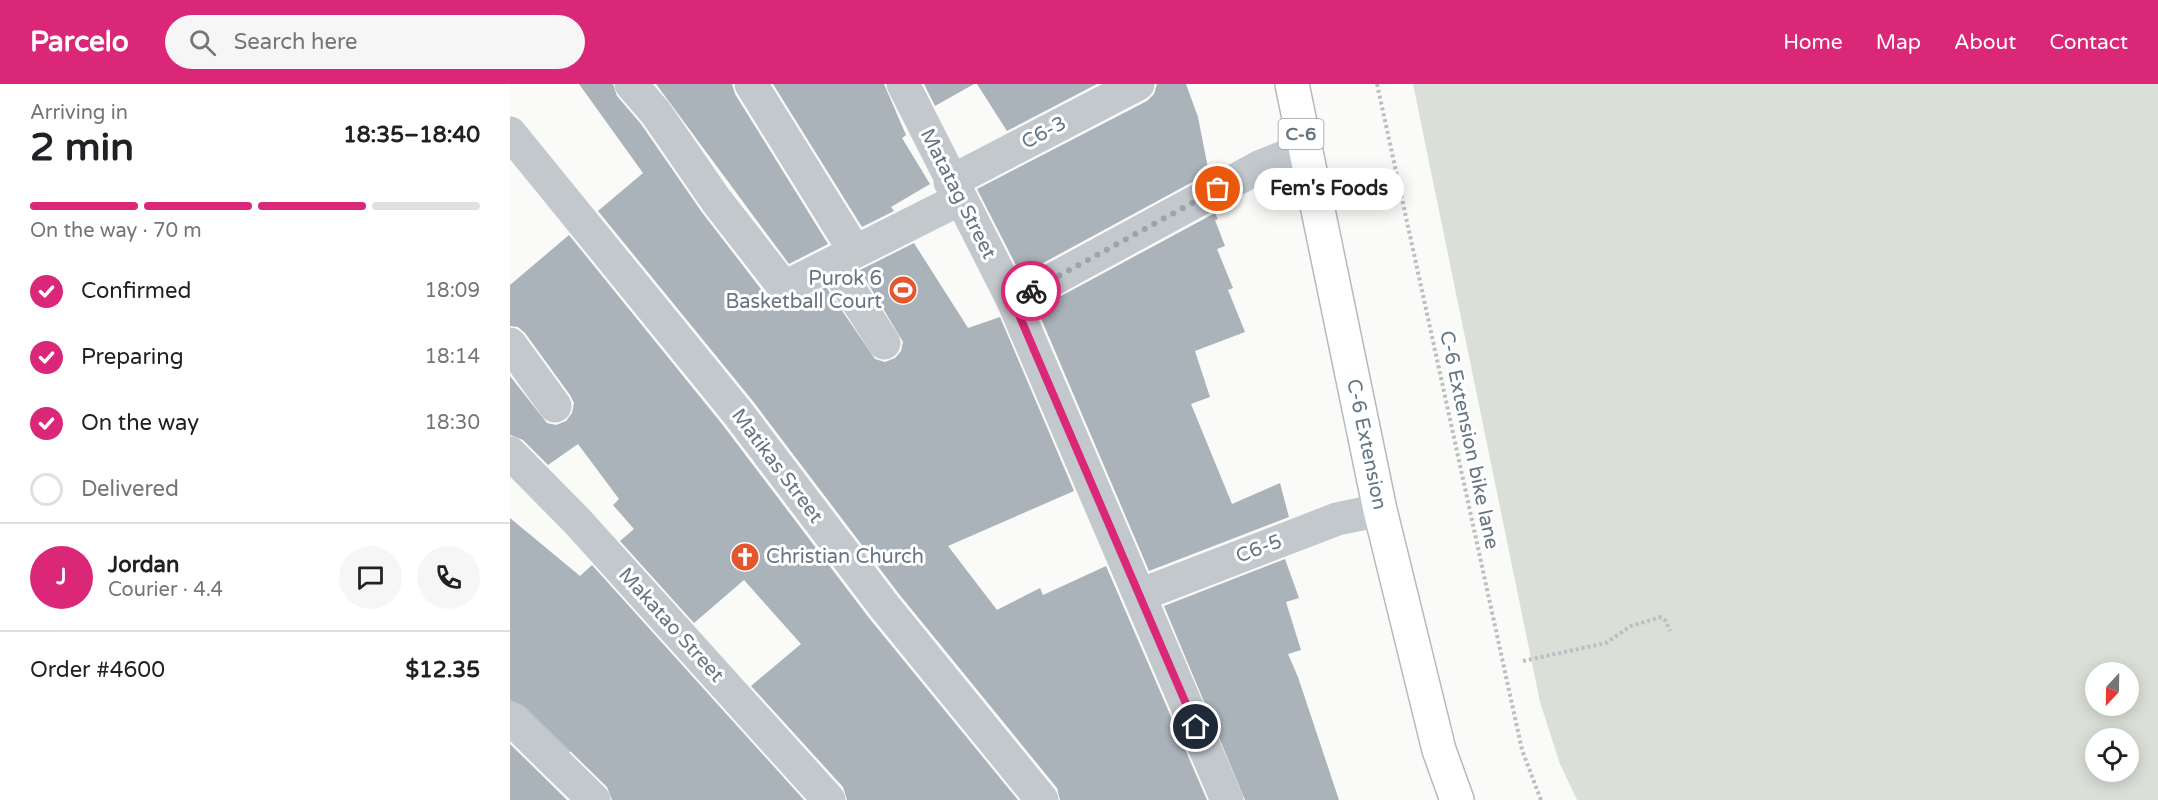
<!DOCTYPE html>
<meta charset="utf-8">
<style>
:root{--surface:#fff;--page:#f6f6f6;--text:#202124;--muted:#757577;--line:#e0e0e0;--accent:#db2777}
body{margin:0;font-family:"Varela Round",sans-serif;background:var(--page);color:var(--text);height:100vh;display:flex;flex-direction:column;font-size:22px;white-space:nowrap}
*{box-sizing:border-box;margin:0}
p{font-size:20px;color:var(--muted)}
.icon{flex:none;width:33px;height:33px;fill:none;stroke:currentColor;stroke-width:2;stroke-linecap:round;stroke-linejoin:round}
.map{position:relative;flex:1;overflow:hidden}
.details{display:flex;flex-direction:column;background:var(--surface);width:510px}
.details>*{flex:none}
.needle{width:39px;rotate:202deg}
.buttons{position:absolute;left:1575px;top:578px;display:grid;gap:12px}
.buttons a{display:grid;place-items:center;width:54px;height:54px;border-radius:50%;background:var(--surface);box-shadow:0 3px 15px #0003;font-size:30px}
.pin{position:absolute;display:grid;place-items:center;width:51px;height:51px;color:#fff;margin:-26px;border:3px solid #fff;border-radius:50%;box-shadow:0 2px 6px #0007}
.courier{position:absolute;display:grid;place-items:center;width:60px;height:60px;margin:-30px;border:4px solid #db2777;border-radius:50%;background:#fff;color:#222;box-shadow:0 2px 8px #0007}
.bubble{position:absolute;height:42px;border-radius:21px;background:var(--surface);box-shadow:0 3px 15px #0003;font-size:20px;font-weight:700;line-height:42px;text-align:center}
.head em{font-style:normal;font-weight:700}
.head div{display:flex;flex-direction:column-reverse}
.head{display:flex;align-items:center;justify-content:space-between;height:102px;padding:0 30px}
h1{font-size:39px;font-weight:700;line-height:45px}
.bar{display:grid;grid-template-columns:repeat(4,1fr);gap:9px 6px;align-content:center;height:72px;padding:0 30px}
.bar i{height:8px;border-radius:4px;background:var(--line)}
.bar .selected{background:var(--accent)}
.bar p{grid-column:span 4}
.line{display:flex;align-items:center;gap:15px;padding:0 30px;border-top:2px solid var(--line)}
.line div{flex:1}
.round{display:grid;place-items:center;flex:none;width:63px;height:63px;border-radius:32px;background:var(--page)}
ol{padding:0 30px;list-style:none}
li{display:flex;align-items:center;gap:18px;height:66px}
li p{margin-inline-start:auto}
li .icon{padding:6px;border-radius:50%;background:var(--accent);color:#fff;stroke-width:4}
li:last-child{color:var(--muted)}
li i{width:33px;height:33px;border:3px solid var(--line);border-radius:50%}
header{display:flex;align-items:center;gap:36px;box-sizing:border-box;height:84px;padding:0 30px;background:var(--accent);color:#fff}
header strong{font-size:28px}
nav{display:flex;gap:33px;margin-inline-start:auto;font-size:21px}
.search{width:420px;height:54px;background:var(--page);display:flex;align-items:center;gap:15px;box-sizing:border-box;padding:0 21px;border-radius:33px;color:var(--muted);font-size:22px}
main{display:flex;flex:1;min-height:0}
.map>svg:first-child{display:block}
</style>
<header>
<strong>Parcelo</strong>
<div class="search"><svg class="icon" aria-label="search" viewBox="0 0 24 24"><circle cx="10" cy="10" r="6"/><path d="M15 15l6 6"/></svg>Search here</div>
<nav><a>Home</a><a>Map</a><a>About</a><a>Contact</a></nav>
</header>
<main>
<section class="details">
<div class="head"><div><h1>2 min</h1><p>Arriving in</p></div><em>18:35–18:40</em></div>
<div class="bar"><i class="selected"></i><i class="selected"></i><i class="selected"></i><i></i><p>On the way · 70 m</p></div>
<ol>
<li><svg class="icon" aria-label="check" viewBox="0 0 24 24"><path d="M5 12l5 5 9-10"/></svg>Confirmed<p>18:09</p></li>
<li><svg class="icon" aria-label="check" viewBox="0 0 24 24"><path d="M5 12l5 5 9-10"/></svg>Preparing<p>18:14</p></li>
<li><svg class="icon" aria-label="check" viewBox="0 0 24 24"><path d="M5 12l5 5 9-10"/></svg>On the way<p>18:30</p></li>
<li><i></i>Delivered</li>
</ol>
<div class="line" style="height:108px"><b class="round" style="background:var(--accent);color:#fff">J</b><div><b>Jordan</b><p>Courier · 4.4</p></div><a class="round"><svg class="icon" aria-label="chat" viewBox="0 0 24 24"><path d="M4 5h16v11H9l-5 4z"/></svg></a><a class="round"><svg class="icon" aria-label="phone" viewBox="0 0 24 24"><path d="M5 4h4l2 5-3 2q2 4 5 5l2-3 5 2v4C11 20 4 13 5 4z"/></svg></a></div>
<div class="line" style="height:78px"><div>Order #4600</div><b>$12.35</b></div>
</section>
<div class="map">
<svg width="1648" height="716" viewBox="0 0 1648 716">
<rect width="100%" height="100%" fill="#fafaf8"/>
<path fill="#dadfd7" fill-rule="evenodd" d="M903,0H1648V716H1067L1050,680L1030,618ZM1586,588H1618V621H1586ZM1586,654H1618V687H1586Z"/>
<g fill="none" stroke-linecap="round" stroke-linejoin="round">
<path stroke="#bbc7cb" stroke-width="14" d="M0,608L54,664"/>
</g>
<g fill="#aab3b9">
<path d="M69,0H103L107,12L131,40L191,127L254,209L277,221L316,203L365,275L375,278L385,274L391,267L393,258L350,186L404,159L458,244L490,233L564,407L438,462L487,526L530,504L533,511L596,482L697,716H550L547,704L389,510L242,316L88,127L133,89Z"/>
<path d="M146,0H222L225,10L318,160L279,180Z"/>
<path d="M263,0H374L396,51L392,54L420,100L381,123L384,127L352,143Z"/>
<path d="M414,0H464L425,22Z"/>
<path d="M467,0H587L497,47Z"/>
<path d="M647,0H676L688,33L699,89L511,191L467,105L637,17L644,10Z"/>
<path d="M705,129L708,135L705,136L715,162L707,165L723,204L718,206L735,248L685,267L700,313L681,320L722,420L770,399L779,433L639,487L527,225Z"/>
<path d="M59,151L212,340L359,534L508,716H337L333,703L241,602L291,560L234,496L184,539L110,457L124,445L103,421L109,415L68,360L38,381L13,356L0,351V292L37,339L46,341L56,337L62,329L64,319L60,311L15,249L8,243L0,242V201Z"/>
<path d="M0,434L70,492L82,481L294,716H102L97,703L13,621L0,616Z"/>
<path d="M775,475L789,514L776,518L791,566L778,570L788,593L829,716H735L654,522Z"/>
<path d="M0,660L57,716H0Z"/>
</g>
<g fill="none" stroke-linecap="round" stroke-linejoin="round">
<g stroke="#b5babe" stroke-width="36">
<g id="major">
<path id="s1" d="M782,0L870,426L929,666L947,716"/>
</g>
</g>
<g stroke="#bbbfc2" stroke-width="4" stroke-dasharray="3 3" stroke-linecap="butt">
<path d="M867,0L1012,666L1031,716"/>
<path d="M1013,577L1096,559L1121,542L1151,533L1156,537L1160,547"/>
</g>
<g stroke="#c3c8cc" stroke-width="33">
<path d="M121,0L146,29L206,116L269,197L277,202L450,115"/>
<path d="M241,0L344,166"/>
<path d="M393,0L503,217L717,716"/>
<path d="M0,49L227,328L374,522L532,716"/>
<path d="M440,98L628,0"/>
<path d="M323,179L374,259"/>
<path d="M503,217L751,82L794,65"/>
<path d="M0,260L45,322"/>
<path d="M0,369L68,438L319,716"/>
<path d="M630,511L827,435L870,426"/>
<path d="M0,634L84,716"/>
</g>
<use href="#major" stroke="#fff" stroke-width="33"/>
</g>
<g fill="none" stroke-linecap="round" stroke-linejoin="round">
<path stroke="#99a4ac" stroke-width="6" stroke-dasharray="0 10.8" d="M521,207L708,105"/>
<path stroke="#db2777" stroke-width="8" d="M521,207L503,217L686,643"/>
</g>
<defs>
<g id="stadium-disc" transform="scale(1.5)"><circle r="9.5" fill="#e4572e" stroke="#fff"/><path d="M0-5a6.5 5 0 1 0 0 10a6.5 5 0 1 0 0-10ZM-3.5-1.8h7v3.6h-7Z" fill="#fff"/></g>
<g id="church-disc" transform="scale(1.5)"><circle r="9.5" fill="#e4572e" stroke="#fff"/><path d="M-1.2-6h2.4v3.5h3.3v2.4h-3.3V6h-2.4V-.1h-3.3v-2.4h3.3Z" fill="#fff"/></g>
</defs>
<g fill-rule="evenodd">
<use href="#stadium-disc" x="393" y="206"/>
<use href="#church-disc" x="235" y="473"/>
</g>
<g text-anchor="middle" dominant-baseline="central" stroke-width="6" stroke-linejoin="round" paint-order="stroke">
<rect fill="#fff" stroke="#939fa8" stroke-width="1.5" x="768.5" y="35" width="45" height="30" rx="4.5"/>
<g font-size="18" font-weight="bold" fill="#657683">
<text x="791" y="50">C-6</text>
</g>
<g font-size="20" fill="#657683" stroke="#fff">
<text transform="translate(534 49) rotate(-28)">C6-3</text>
<text transform="translate(448 110) rotate(63)">Matatag Street</text>
<text transform="translate(959 356) rotate(78)">C-6 Extension bike lane</text>
<text stroke="none"><textPath href="#s1" startOffset="368">C-6 Extension</textPath></text>
<text transform="translate(267 382) rotate(53)">Matikas Street</text>
<text transform="translate(749 465) rotate(-21)">C6-5</text>
<text transform="translate(161 541) rotate(48)">Makatao Street</text>
</g>
<g font-size="20" fill="#657683" stroke="#fff" text-anchor="end">
<text x="372" y="195">Purok 6<tspan x="372" dy="23">Basketball Court</tspan></text>
<text x="256" y="473" text-anchor="start">Christian Church</text>
</g>
</g>
</svg>
<div class="buttons">
<a><svg class="needle" viewBox="-14 -14 28 28"><path d="M0-13l5 13h-10z" fill="#e53935"/><path d="M0 13l5-13h-10z" fill="#757577"/></svg></a>
<a><svg class="icon" aria-label="locate" viewBox="0 0 24 24"><circle cx="12" cy="12" r="6"/><path d="M12 2v4M12 18v4M2 12h4M18 12h4"/></svg></a>
</div>
<div class="pin" style="left:708px;top:105px;background:#ea580c"><svg class="icon" aria-label="bag" viewBox="0 0 24 24"><path d="M5 8h14l-1 12H6zM9 8a3 3 0 0 1 6 0"/></svg></div>
<div class="pin" style="left:686px;top:643px;background:#1f2937"><svg class="icon" aria-label="home" viewBox="0 0 24 24"><path d="M3 11l9-7 9 7M6 9v11h12V9"/></svg></div>
<div class="courier" style="left:521px;top:207px"><svg class="icon" aria-label="bike" viewBox="0 0 24 24"><circle cx="6" cy="16" r="4"/><circle cx="18" cy="16" r="4"/><path d="M6 16l4-8h5l3 8M10 8l3 8H6M13 5h3"/></svg></div>
<div class="bubble" style="left:744px;top:84px;width:150px">Fem's Foods</div>
</div>
</main>
